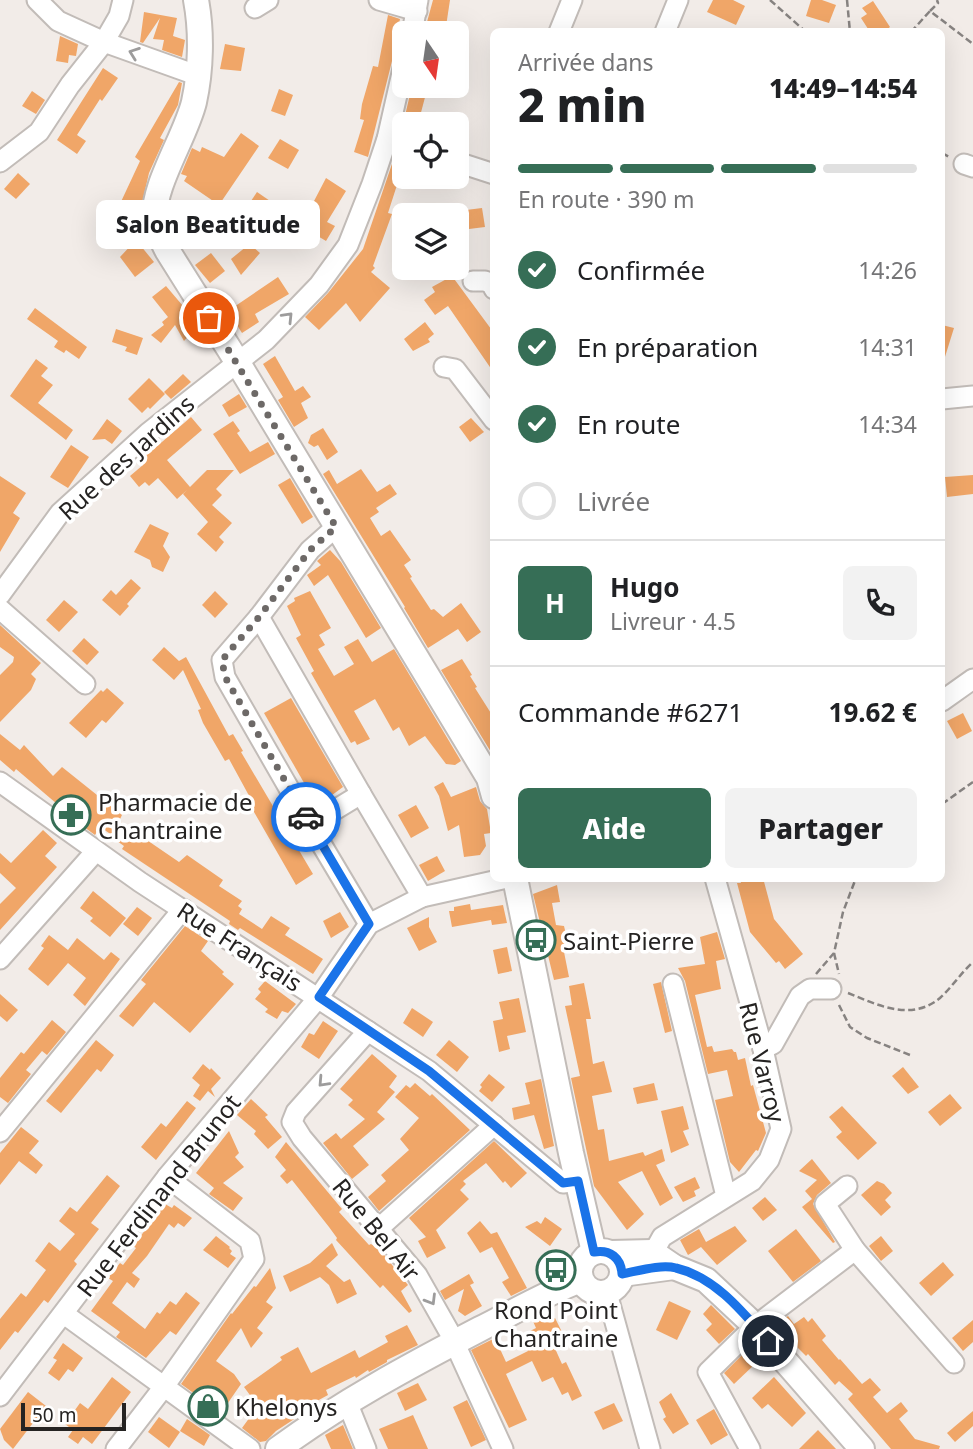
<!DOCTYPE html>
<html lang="fr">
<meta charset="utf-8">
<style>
:root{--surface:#fff;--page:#f2f2f2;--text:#202124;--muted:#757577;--line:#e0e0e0;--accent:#366e56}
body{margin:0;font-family:"Noto Sans",sans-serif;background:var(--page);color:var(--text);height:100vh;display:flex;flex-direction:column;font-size:26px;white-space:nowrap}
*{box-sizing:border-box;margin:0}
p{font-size:23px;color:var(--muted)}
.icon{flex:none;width:38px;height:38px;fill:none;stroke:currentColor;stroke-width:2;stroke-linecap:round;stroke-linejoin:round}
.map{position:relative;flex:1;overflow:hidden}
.sheet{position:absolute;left:490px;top:28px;width:455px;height:854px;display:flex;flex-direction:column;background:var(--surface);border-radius:10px;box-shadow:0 7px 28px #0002}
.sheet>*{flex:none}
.needle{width:46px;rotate:167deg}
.fabs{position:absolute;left:392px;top:21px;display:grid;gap:14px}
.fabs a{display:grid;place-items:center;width:77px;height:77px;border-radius:10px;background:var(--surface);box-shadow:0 7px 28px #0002;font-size:35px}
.scale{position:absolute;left:21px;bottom:18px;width:105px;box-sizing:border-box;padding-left:7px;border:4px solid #252322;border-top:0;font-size:19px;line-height:24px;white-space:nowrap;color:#252322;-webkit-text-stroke:5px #fff;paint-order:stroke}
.pin{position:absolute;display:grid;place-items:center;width:60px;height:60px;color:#fff;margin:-30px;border:4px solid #fff;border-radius:50%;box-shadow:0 2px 7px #0007}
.courier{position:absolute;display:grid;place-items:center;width:70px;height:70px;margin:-35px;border:5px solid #1a73e8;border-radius:50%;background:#fff;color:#222;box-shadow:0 2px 9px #0007}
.bubble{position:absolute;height:49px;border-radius:10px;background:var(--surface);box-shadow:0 7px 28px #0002;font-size:23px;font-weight:800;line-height:49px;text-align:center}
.overview em{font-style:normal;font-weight:800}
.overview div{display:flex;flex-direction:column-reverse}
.overview{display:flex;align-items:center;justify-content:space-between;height:119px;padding:0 28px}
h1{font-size:46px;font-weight:800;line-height:52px}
.bar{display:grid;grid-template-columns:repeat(4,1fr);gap:10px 7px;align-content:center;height:84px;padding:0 28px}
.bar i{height:9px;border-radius:5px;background:var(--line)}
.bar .active{background:var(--accent)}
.bar p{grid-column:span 4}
.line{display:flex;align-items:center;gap:18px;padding:0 28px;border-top:2px solid var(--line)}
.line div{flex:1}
.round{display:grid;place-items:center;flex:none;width:74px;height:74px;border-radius:10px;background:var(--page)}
ol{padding:0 28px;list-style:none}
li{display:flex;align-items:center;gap:21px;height:77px}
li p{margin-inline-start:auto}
li .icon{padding:7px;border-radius:50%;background:var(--accent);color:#fff;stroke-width:4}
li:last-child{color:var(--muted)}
li i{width:38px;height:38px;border:4px solid var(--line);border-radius:50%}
.primary-button{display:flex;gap:14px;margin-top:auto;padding:14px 28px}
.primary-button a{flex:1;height:80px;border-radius:10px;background:var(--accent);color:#fff;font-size:28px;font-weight:800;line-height:80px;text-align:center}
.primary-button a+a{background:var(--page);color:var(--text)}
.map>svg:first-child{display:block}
</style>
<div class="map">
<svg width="973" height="1449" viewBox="0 0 973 1449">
<rect width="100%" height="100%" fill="#f2ece8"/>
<g fill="#f0a668">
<path d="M433,0H450L445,33H424Z"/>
<path d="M713,0H733L745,6L736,25L707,12Z"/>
<path d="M811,0H822L836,5L829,23L806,16Z"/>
<path d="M873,1L890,27L884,32H870L861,18L867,14L862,8Z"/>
<path d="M144,12L177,18L173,36L185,40L182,57L162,50L164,40L153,39L160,18L143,43L140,42Z"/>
<path d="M388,15L400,19L398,28L400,29L402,40L400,48L392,61L368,157L354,152L364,120L360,119L362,104L373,66L378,67Z"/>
<path d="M60,36L78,44L76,56L69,55L68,63L56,61Z"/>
<path d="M225,44L245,48L241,71L220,69Z"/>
<path d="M103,68L118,78L102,101L100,99L77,135L86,141L77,154L57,140Z"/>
<path d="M179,82L182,83L178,105L160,138L164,140L149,173L140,212L132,230L112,221L140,161L135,157Z"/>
<path d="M412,86H428L419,120L416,119L415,124H403Z"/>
<path d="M279,89L293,95L285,116L271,111Z"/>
<path d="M32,91L45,100L36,114L22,106Z"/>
<path d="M241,133L259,146L219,205L184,181L187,176L181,174L192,148L200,152L202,147L224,157Z"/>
<path d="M280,139L299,150L288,169L268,158Z"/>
<path d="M393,161L404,165V187L397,185L388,213L392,214L373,266L375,268L371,272L390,288L360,322L346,303L319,330L305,317L328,293L363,249Z"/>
<path d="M18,173L30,184L16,199L4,189Z"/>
<path d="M326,178L346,191L327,222L335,226L326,241L301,226Z"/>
<path d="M257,192L273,203L263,218L247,207Z"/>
<path d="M482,208L485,227L461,230L458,211Z"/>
<path d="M191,220L200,229L202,227L210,236L192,249L176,233Z"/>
<path d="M136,240L154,262L135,277L120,257Z"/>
<path d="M247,246L250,249L252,246L260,253L241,275L231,259Z"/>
<path d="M211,253L225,271L210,283L195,265Z"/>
<path d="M452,276L494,333V373L448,306L435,315L424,300L435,292L432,287Z"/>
<path d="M278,277L289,294L255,314L259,322L242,333L228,311Z"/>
<path d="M166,286L183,306L184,305L197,326L184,341L175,325L161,343L151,335L164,325L162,322L168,317L152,297Z"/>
<path d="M35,308L87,347L79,359L66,350L64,353L54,347L58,341L27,319Z"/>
<path d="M425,322L434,334L428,339L430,342L413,351L404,339Z"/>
<path d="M942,325L954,328L944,360H942Z"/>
<path d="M116,329L143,338L137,355L125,351L127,347L112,342Z"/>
<path d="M275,356L295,391L303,386L311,397L301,403L308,418L294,427L278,400L283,397L263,364Z"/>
<path d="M36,359L48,368L41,376L53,385L38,403L73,430L66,440L10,396Z"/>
<path d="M183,374L191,382L171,399L164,392Z"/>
<path d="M149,378L165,394L150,409L148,407L142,413L128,399Z"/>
<path d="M239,394L247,407L229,417L222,405Z"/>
<path d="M191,417L202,430L167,460L190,487L207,470H234L216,489L222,495L212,505L232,523L219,537L224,542L216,552L197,534L208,522L183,494L187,490L177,499L158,478L149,486L145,482L139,487L130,476L143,465L138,459L145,452L148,454Z"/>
<path d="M471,418L484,432L470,442L459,427Z"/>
<path d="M107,419L122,431L112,444L105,439L92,440Z"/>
<path d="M233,421L240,431L237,433L250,452L268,442L275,454L240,474L213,434Z"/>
<path d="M323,428L338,452L327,460L318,445L314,447L308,443L311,435Z"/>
<path d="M71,445L89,457L68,488L50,477Z"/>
<path d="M361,469L377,492L390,484L397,494L376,508L379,512L370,518L381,536L390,530L411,560L404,565L412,577L410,578L431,610L434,609L443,617L461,603L481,632L467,642L458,629L428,648L404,608L405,607L323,474L329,470L337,484Z"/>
<path d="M973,475V494L947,497L945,477Z"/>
<path d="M0,476L26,493L13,513L20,518L0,552Z"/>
<path d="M290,478L313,517L302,524L278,485Z"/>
<path d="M150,524L169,533L163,546L170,557L163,572L152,567L150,560L134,552Z"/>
<path d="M330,550L341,562L381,628L366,638L328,575L314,586L307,575L321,565L317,561Z"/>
<path d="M131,579L141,588L127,604L129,606L120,616L102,600L111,590L116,595Z"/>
<path d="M215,591L228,604L215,618L202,605Z"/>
<path d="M310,591L331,628L319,635L325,645L318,649L334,676L354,664L344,647L358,639L372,662L394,649L461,761L455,765L446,764L425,736L409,746L399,727L393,731L375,699L354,711L370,739L357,745L355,741L351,743L311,673L314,671L296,638L301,635L287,606L295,601L294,598Z"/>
<path d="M64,600L78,612L59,632L46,620Z"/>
<path d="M0,625L41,663L31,674L36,679L31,690L0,722V675L13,662L14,657L0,647Z"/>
<path d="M84,638L99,652L87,665L72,651Z"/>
<path d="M164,647L179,661L186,657L229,736L233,734L243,751L241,752L313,874L296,885L250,805L253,803L229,759L225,761L203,723L198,710L201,709L183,670L174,680L152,660Z"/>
<path d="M462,659L472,675L470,676L477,687L475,688L494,718V757L441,670Z"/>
<path d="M107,688L124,703L106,723L102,720L86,738L69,723L101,690L103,692Z"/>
<path d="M291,698L343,787L328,798L315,802L264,713Z"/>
<path d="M963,713L972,731L957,739L947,721Z"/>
<path d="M0,734L20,750L24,745L53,776L62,767L122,815L119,821L179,862L187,855L223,880L219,886L242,901L238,906L242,909L239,914L262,929L271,916L290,928L285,935L323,959L313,974L240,928L238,930L229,924L230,921L122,849L124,846L117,841L118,839L100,827L95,835L84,827L16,769L14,772L0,760Z"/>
<path d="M443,782L451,797L476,787L480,801L487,809L491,833L484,834L486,846L480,855L464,857L459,825L448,831L439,796L434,787Z"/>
<path d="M416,805L429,828L411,838L398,815Z"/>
<path d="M43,830L57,843L45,856L57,867L0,930V904L16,888L0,873V853L11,863Z"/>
<path d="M437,856L445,871L428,881L419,865Z"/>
<path d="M739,878H763L774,919L803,954L785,969L779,961L776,963L750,932L737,883H741Z"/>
<path d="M557,885L560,902L552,903L556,925L564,926L570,951L564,952L569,977L554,980L533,894Z"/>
<path d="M93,891L126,918L110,937L90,921L93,918L80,908Z"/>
<path d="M470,904L471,910L503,905L507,923L492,925L491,920L452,927L449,911H454V907Z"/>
<path d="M137,907L152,918L138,936L123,924Z"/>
<path d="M340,912L349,927L331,938L323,921Z"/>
<path d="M429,917V927L437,942L419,951L407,928Z"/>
<path d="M185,926L208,941L201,951L224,972L222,974L234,984L190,1033L154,1002L133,1027L119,1016L146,984L141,980Z"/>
<path d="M717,932L725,959L716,961L721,989L695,995L707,1047L712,1046L714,1052L732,1049L734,1052H736L738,1060L745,1058L751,1086L753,1085L766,1133L758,1151L756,1150L739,1172L730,1162L715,1100L733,1096L727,1070L708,1074L685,981L678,968L705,964L700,937Z"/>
<path d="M49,935L68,950L77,938L104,960L111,952L120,959L85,1006L73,995L86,978L68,963L48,986L28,969L44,948L41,946Z"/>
<path d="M507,947L512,971L498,974L493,950Z"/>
<path d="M265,981L296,1004L288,1013L282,1011L277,1019L265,1012L268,1009L255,999L261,992L258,989Z"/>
<path d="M661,982L672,1031L665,1033L653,984Z"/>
<path d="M584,983L591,1019H586L593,1064L604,1061L612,1092L592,1096L598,1130L604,1129L609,1161L643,1152L645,1156L662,1149L665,1161L656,1165L673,1198L660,1206L642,1171L618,1182L644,1214L627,1230L594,1186L571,1078L580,1076L565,1006L572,1005L569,986Z"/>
<path d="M0,994L18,1010L7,1022L0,1016Z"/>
<path d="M519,998L526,1032L507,1036L510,1049L499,1052L493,1021L503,1019L499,1002Z"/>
<path d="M412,1008L433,1022L423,1037L403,1023Z"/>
<path d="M52,1020L66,1032L47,1055L42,1051L26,1070L31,1074L8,1103L0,1097V1078L21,1052L24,1054Z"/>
<path d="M323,1021L338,1031L319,1059L301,1047L309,1033L314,1035Z"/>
<path d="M96,1040L114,1055L101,1072L97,1069L61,1113L46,1101Z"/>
<path d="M449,1040L469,1057L457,1072L436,1055Z"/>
<path d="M372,1054L397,1076L389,1087L395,1092L377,1112L385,1119L353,1146L369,1165L352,1179L323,1143L336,1133L341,1139L365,1119L348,1105L353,1100L340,1089Z"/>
<path d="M203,1064L210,1070L211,1068L221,1078L211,1089L215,1097L208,1091L200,1101L193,1096L200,1085L192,1078Z"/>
<path d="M903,1067L919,1087L908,1094L892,1076Z"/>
<path d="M489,1074L505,1087L492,1102L479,1091L482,1087L480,1085Z"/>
<path d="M541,1079L554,1146L544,1149L534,1115L514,1120L512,1108L530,1104L525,1083Z"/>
<path d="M415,1083L430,1096L432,1094L470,1130L379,1211L368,1197L386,1181L381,1175L409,1150L400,1139L419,1118L395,1097L406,1085L410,1088Z"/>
<path d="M654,1083L658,1100L637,1104L633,1088Z"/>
<path d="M950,1094L962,1108L940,1126L928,1112Z"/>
<path d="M251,1099L268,1115L265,1117L282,1137L268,1149L254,1134L256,1131L237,1115Z"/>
<path d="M187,1101L196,1108L156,1160L141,1147L161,1123L166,1127Z"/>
<path d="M683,1106L689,1129L683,1131L689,1145L671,1153L661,1111Z"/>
<path d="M842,1106L877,1143L858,1160L836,1137L842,1132L829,1117Z"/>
<path d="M21,1127L39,1141L29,1153L43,1165L36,1174L19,1161L0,1185V1153Z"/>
<path d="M229,1131L239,1153L235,1157L244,1167L223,1183L243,1198L233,1211L209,1194L214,1188L196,1173Z"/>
<path d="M494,1141L527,1173L511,1188L505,1181L503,1183L486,1163L463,1181L466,1184L460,1190L469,1199L436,1230L446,1248L427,1258L418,1241L426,1237L409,1218Z"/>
<path d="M286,1142L342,1209L339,1212L369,1245L371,1244L381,1251L408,1285L401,1291L412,1311L409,1313L383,1285L380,1288L336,1240L337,1238L329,1227L292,1180L287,1184L280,1176L286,1170L275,1157Z"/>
<path d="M812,1159L831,1183L817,1195L813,1204L835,1242L833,1243L802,1207L812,1199L805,1191L817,1180L799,1171Z"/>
<path d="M107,1175L120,1186L91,1223L99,1229L74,1261L77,1264L48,1303L44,1300L18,1333L15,1331L0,1350V1319L21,1293L26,1297L46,1270L35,1261L49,1242L60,1251L75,1234L59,1221L70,1207L77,1212Z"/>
<path d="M695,1177L700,1188L694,1191L696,1196L683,1202L674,1187Z"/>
<path d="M877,1181L884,1184L892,1193L885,1200L891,1207L881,1216L861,1195Z"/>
<path d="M765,1197L777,1210L763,1221L752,1208Z"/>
<path d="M165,1204L172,1208L174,1205L192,1218L184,1227L178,1223L174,1228L169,1224L147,1256L132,1273L140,1279L134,1288L127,1282L112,1303L145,1329L157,1312L160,1314L170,1301L176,1305L186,1292L200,1303L176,1335L170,1331L146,1358L116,1337L120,1332L91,1311L113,1281L108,1278L120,1263L123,1265L136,1248L133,1246Z"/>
<path d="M545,1217L562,1229L550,1246L525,1227L537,1221L541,1224Z"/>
<path d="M480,1221L491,1234L497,1232L527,1288L511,1296L502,1282L509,1278L492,1247L480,1253L467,1233Z"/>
<path d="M735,1226L747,1241L717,1265L701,1247L688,1255L680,1240L699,1229L706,1242Z"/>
<path d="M796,1229L821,1261L793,1282L768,1251Z"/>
<path d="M216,1236L230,1247L229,1248L232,1251L230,1254L236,1258L228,1268L203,1250Z"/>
<path d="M881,1236L893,1251L881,1261L869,1246Z"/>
<path d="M332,1243L338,1255L326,1266L344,1282L350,1279L357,1294L337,1304L329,1285L320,1277L290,1292L283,1276L310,1263Z"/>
<path d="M943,1262L954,1275L931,1296L919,1283Z"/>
<path d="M270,1268L276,1288L266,1302L273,1307L257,1328L263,1333L251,1348L241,1328L216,1361L234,1374L241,1384L221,1413L181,1384L231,1313L232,1314L254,1286L256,1287Z"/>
<path d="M469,1274L474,1283L470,1285L482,1306L465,1316L458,1311L464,1289L445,1300L440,1291Z"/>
<path d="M669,1301L691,1311L677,1340L656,1330Z"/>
<path d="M711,1305L735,1329L719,1344L706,1330L712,1324L703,1314Z"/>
<path d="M544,1312L549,1321L555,1318L564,1336L553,1344L562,1364L566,1362L582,1396L572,1401L568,1392L562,1395L553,1377L542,1382L532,1361L506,1374L527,1420L509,1428L471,1350L495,1338L506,1362L528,1351L520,1336L536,1328L532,1319Z"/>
<path d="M788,1316L794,1324L804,1317L808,1322L812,1318L826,1336L822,1340L839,1360L840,1359L862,1384L870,1378L881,1390L873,1397L887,1413L901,1402L908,1411L899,1419L915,1439L940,1446L939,1449H891L848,1399L853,1394L839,1381L835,1385L808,1354L806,1356L776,1326Z"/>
<path d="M973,1320V1342L963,1351L952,1338Z"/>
<path d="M407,1325L418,1345L387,1360V1362L369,1372L368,1370L356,1378L355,1376L326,1390L328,1395L306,1407L308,1410L276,1431L266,1441L260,1442L242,1428L258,1406L244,1387L282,1360L280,1357L298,1347L311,1373L355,1350L359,1358L388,1342L385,1336Z"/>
<path d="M63,1343L83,1358L73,1372L68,1369L59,1381L48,1373L57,1360L53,1358Z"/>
<path d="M744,1353L755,1364L734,1384L724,1373Z"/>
<path d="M112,1377L131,1392L92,1444L83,1437L78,1444L68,1437L73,1430L65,1424L80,1403L88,1409Z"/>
<path d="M774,1377L806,1413L792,1427L768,1404L762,1409L752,1398Z"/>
<path d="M418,1383L427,1400L405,1411L397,1393Z"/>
<path d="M28,1392L46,1406L13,1449L4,1440L0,1429Z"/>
<path d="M671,1393L689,1424L673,1434L663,1419L666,1417L659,1402Z"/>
<path d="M467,1400L486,1440L471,1447L453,1407Z"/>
<path d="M614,1403L623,1421L603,1430L594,1412Z"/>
<path d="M714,1409L728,1435L711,1445L696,1420Z"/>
<path d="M973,1411V1426L955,1442L947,1433Z"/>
<path d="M413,1415L428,1449H388L379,1429Z"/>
<path d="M159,1417L180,1432L169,1448L148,1432Z"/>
<path d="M187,1419L210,1435L204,1446L180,1431Z"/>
<path d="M343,1425L353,1449H331L325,1435Z"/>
<path d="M818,1430L836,1449H799Z"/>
</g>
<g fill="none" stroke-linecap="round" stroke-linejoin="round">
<g stroke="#c2bcb8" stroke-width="23">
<g id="minor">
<path d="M37,0L58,21L104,42L119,16L123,0"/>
<path d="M379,0L417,11"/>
<path d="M255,8L268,0"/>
<path d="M559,32L572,0"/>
<path d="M665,32L678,0"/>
<path d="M412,33L418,0"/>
<path d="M387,139L404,145"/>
<path d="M0,162L39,132L70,85L104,42L199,76"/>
<path d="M457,162L494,174"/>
<path d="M964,164L973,167"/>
<path d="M473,281H485L492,284L494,289"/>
<path d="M444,367L455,369L494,420"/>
<path d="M942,399L973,396"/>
<path d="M0,595L60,513L148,433L266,340L319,285L348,245L372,184L387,139L404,64"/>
<path d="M0,609L85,684"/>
<path d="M259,617L310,550L336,527"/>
<path d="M942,701L973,679"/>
<path d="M0,782L140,882L429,1071L563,1183L578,1181"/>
<path d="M310,825L225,677L222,660L259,617L361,794"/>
<path d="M369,924L310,825L361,794L422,897"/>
<path d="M0,959L96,851"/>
<path d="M673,984L726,1196"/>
<path d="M368,1031L296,1112L292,1122L302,1138L417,1275L451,1335L503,1449"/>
<path d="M763,1049L773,1044L800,996L810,989H831"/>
<path d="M0,1132L183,909"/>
<path d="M847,1186L825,1204L855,1250L954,1363"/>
<path d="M378,1229L494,1125"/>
<path d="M647,1264L662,1237L752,1181L769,1160L781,1129L763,1049L715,878"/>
<path d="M607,1293L650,1449"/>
<path d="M64,1314L250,1449"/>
<path d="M0,1396L167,1177L319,997L369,924L422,897L507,878"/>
<path d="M347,1402L366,1449"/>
<path d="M116,1449L163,1388L254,1259L250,1241L167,1177"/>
<path d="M750,1449L708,1372L755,1326L855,1250"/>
</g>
</g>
<g stroke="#c2bcb8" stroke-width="28">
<g id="major">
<path d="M196,0C202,32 201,70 194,102C186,136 151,188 155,220C157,231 162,240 167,250L238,363L489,778L494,796"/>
<path d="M515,878L571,1153L594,1252"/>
<circle cx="601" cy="1272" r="21"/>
<path d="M611,1253L652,1252L674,1267L706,1280L752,1323L862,1449"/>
<path d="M622,1274L674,1267"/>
<path d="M278,1449C342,1402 411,1365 480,1329C514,1312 546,1293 581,1280"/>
</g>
</g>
<g stroke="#878381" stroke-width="2.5" stroke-dasharray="7 3.5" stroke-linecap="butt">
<path d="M770,0L806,32"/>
<path d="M847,0L850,32"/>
<path d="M930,11L938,3L937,0"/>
<path d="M911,32L930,11L973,44"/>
<path d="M942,153L951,158"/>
<path d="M942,804L973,782"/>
<path d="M834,953L839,974"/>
<path d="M816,974L834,953L843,912L856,878"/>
<path d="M848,993C878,1005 911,1022 940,998C952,987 961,973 973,962"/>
<path d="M839,1005L850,1027L867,1038L910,1055"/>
</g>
<use href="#minor" stroke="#fff" stroke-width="19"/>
<use href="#major" stroke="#fff" stroke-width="24"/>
</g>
<defs><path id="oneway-chevron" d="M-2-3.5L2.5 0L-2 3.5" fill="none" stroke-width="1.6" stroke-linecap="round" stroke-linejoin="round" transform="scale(1.75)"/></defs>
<g stroke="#9d9c9c">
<use href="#oneway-chevron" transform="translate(134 53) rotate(-160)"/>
<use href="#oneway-chevron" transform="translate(288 317) rotate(-46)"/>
<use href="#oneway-chevron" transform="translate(323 1082) rotate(133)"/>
<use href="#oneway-chevron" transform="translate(431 1300) rotate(59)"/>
</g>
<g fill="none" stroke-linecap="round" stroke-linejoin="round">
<path stroke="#6d6967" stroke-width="7" stroke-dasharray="0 12.6" d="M209,318L336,527L310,550L259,617L222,660L225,677L306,817"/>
<path stroke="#1a73e8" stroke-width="9" d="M306,817L369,924L319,997L429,1071L563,1183L578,1181L594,1252C610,1249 621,1258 622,1274C638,1271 661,1264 676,1268C715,1277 743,1312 768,1341"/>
</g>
<defs>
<g id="pharmacy-ring" transform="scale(2.0125)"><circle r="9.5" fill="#fff" stroke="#366e56" stroke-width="1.5"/><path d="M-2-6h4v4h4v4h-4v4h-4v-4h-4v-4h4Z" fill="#366e56"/></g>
<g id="bus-ring" transform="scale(2.0125)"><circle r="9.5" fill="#fff" stroke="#366e56" stroke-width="1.5"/><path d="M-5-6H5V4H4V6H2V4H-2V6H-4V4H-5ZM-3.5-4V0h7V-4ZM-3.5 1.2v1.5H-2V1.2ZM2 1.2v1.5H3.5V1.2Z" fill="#366e56"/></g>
<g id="shop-ring" transform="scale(2.0125)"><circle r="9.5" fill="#fff" stroke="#366e56" stroke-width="1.5"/><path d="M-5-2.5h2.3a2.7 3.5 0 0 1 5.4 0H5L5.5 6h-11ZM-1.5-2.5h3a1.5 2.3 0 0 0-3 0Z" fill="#366e56"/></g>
</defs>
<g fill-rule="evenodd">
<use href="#pharmacy-ring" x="71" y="815"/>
<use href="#bus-ring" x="536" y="940"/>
<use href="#bus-ring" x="556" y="1270"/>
<use href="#shop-ring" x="208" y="1406"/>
</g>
<g text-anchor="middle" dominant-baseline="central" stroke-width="7" stroke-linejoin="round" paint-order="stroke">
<g font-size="24" fill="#252322" stroke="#fff">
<text transform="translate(126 457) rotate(-42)">Rue des Jardins</text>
<text transform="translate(240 946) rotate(33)">Rue Français</text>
<text transform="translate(763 1062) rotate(76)">Rue Varroy</text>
<text transform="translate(158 1195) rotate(-52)">Rue Ferdinand Brunot</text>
<text transform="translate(377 1229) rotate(51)">Rue Bel Air</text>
</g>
<g font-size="24" fill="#252322" stroke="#fff" text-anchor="start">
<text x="98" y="801">Pharmacie de<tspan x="98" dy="28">Chantraine</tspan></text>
<text x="563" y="940">Saint-Pierre</text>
<text x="556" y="1309" text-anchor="middle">Rond Point<tspan x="556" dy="28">Chantraine</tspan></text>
<text x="235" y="1406">Khelonys</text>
</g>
</g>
</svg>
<div class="fabs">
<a><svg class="needle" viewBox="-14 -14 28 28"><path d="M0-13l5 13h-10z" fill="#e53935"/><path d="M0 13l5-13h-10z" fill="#757577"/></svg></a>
<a><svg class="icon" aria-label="locate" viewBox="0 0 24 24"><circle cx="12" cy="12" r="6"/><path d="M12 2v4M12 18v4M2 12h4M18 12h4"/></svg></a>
<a><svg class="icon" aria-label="layers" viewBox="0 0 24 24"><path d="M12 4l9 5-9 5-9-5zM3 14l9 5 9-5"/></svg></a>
</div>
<div class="scale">50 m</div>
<div class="pin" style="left:209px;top:318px;background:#ea580c"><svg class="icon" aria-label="bag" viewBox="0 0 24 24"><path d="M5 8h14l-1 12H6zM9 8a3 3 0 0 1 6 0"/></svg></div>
<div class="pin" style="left:768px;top:1341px;background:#1f2937"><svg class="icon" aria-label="home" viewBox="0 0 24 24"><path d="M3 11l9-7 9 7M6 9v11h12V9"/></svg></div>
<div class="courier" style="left:306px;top:817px"><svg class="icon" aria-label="car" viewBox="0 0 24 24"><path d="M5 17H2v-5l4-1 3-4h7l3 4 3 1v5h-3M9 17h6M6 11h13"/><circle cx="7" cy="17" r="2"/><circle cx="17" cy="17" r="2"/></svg></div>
<div class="bubble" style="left:96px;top:200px;width:224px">Salon Beatitude</div>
<section class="sheet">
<div class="overview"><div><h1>2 min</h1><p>Arrivée dans</p></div><em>14:49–14:54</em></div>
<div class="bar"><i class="active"></i><i class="active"></i><i class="active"></i><i></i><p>En route · 390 m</p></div>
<ol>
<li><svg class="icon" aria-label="check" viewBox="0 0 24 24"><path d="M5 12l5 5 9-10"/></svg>Confirmée<p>14:26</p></li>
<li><svg class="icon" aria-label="check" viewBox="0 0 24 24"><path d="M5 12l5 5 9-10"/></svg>En préparation<p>14:31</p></li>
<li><svg class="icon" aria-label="check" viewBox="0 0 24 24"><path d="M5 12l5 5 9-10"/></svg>En route<p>14:34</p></li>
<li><i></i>Livrée</li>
</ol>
<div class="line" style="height:126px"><b class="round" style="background:var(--accent);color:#fff">H</b><div><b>Hugo</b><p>Livreur · 4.5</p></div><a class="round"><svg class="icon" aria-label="phone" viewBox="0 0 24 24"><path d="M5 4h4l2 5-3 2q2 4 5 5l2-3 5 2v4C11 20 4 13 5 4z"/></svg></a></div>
<div class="line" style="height:91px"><div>Commande #6271</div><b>19.62 €</b></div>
<div class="primary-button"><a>Aide</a><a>Partager</a></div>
</section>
</div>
